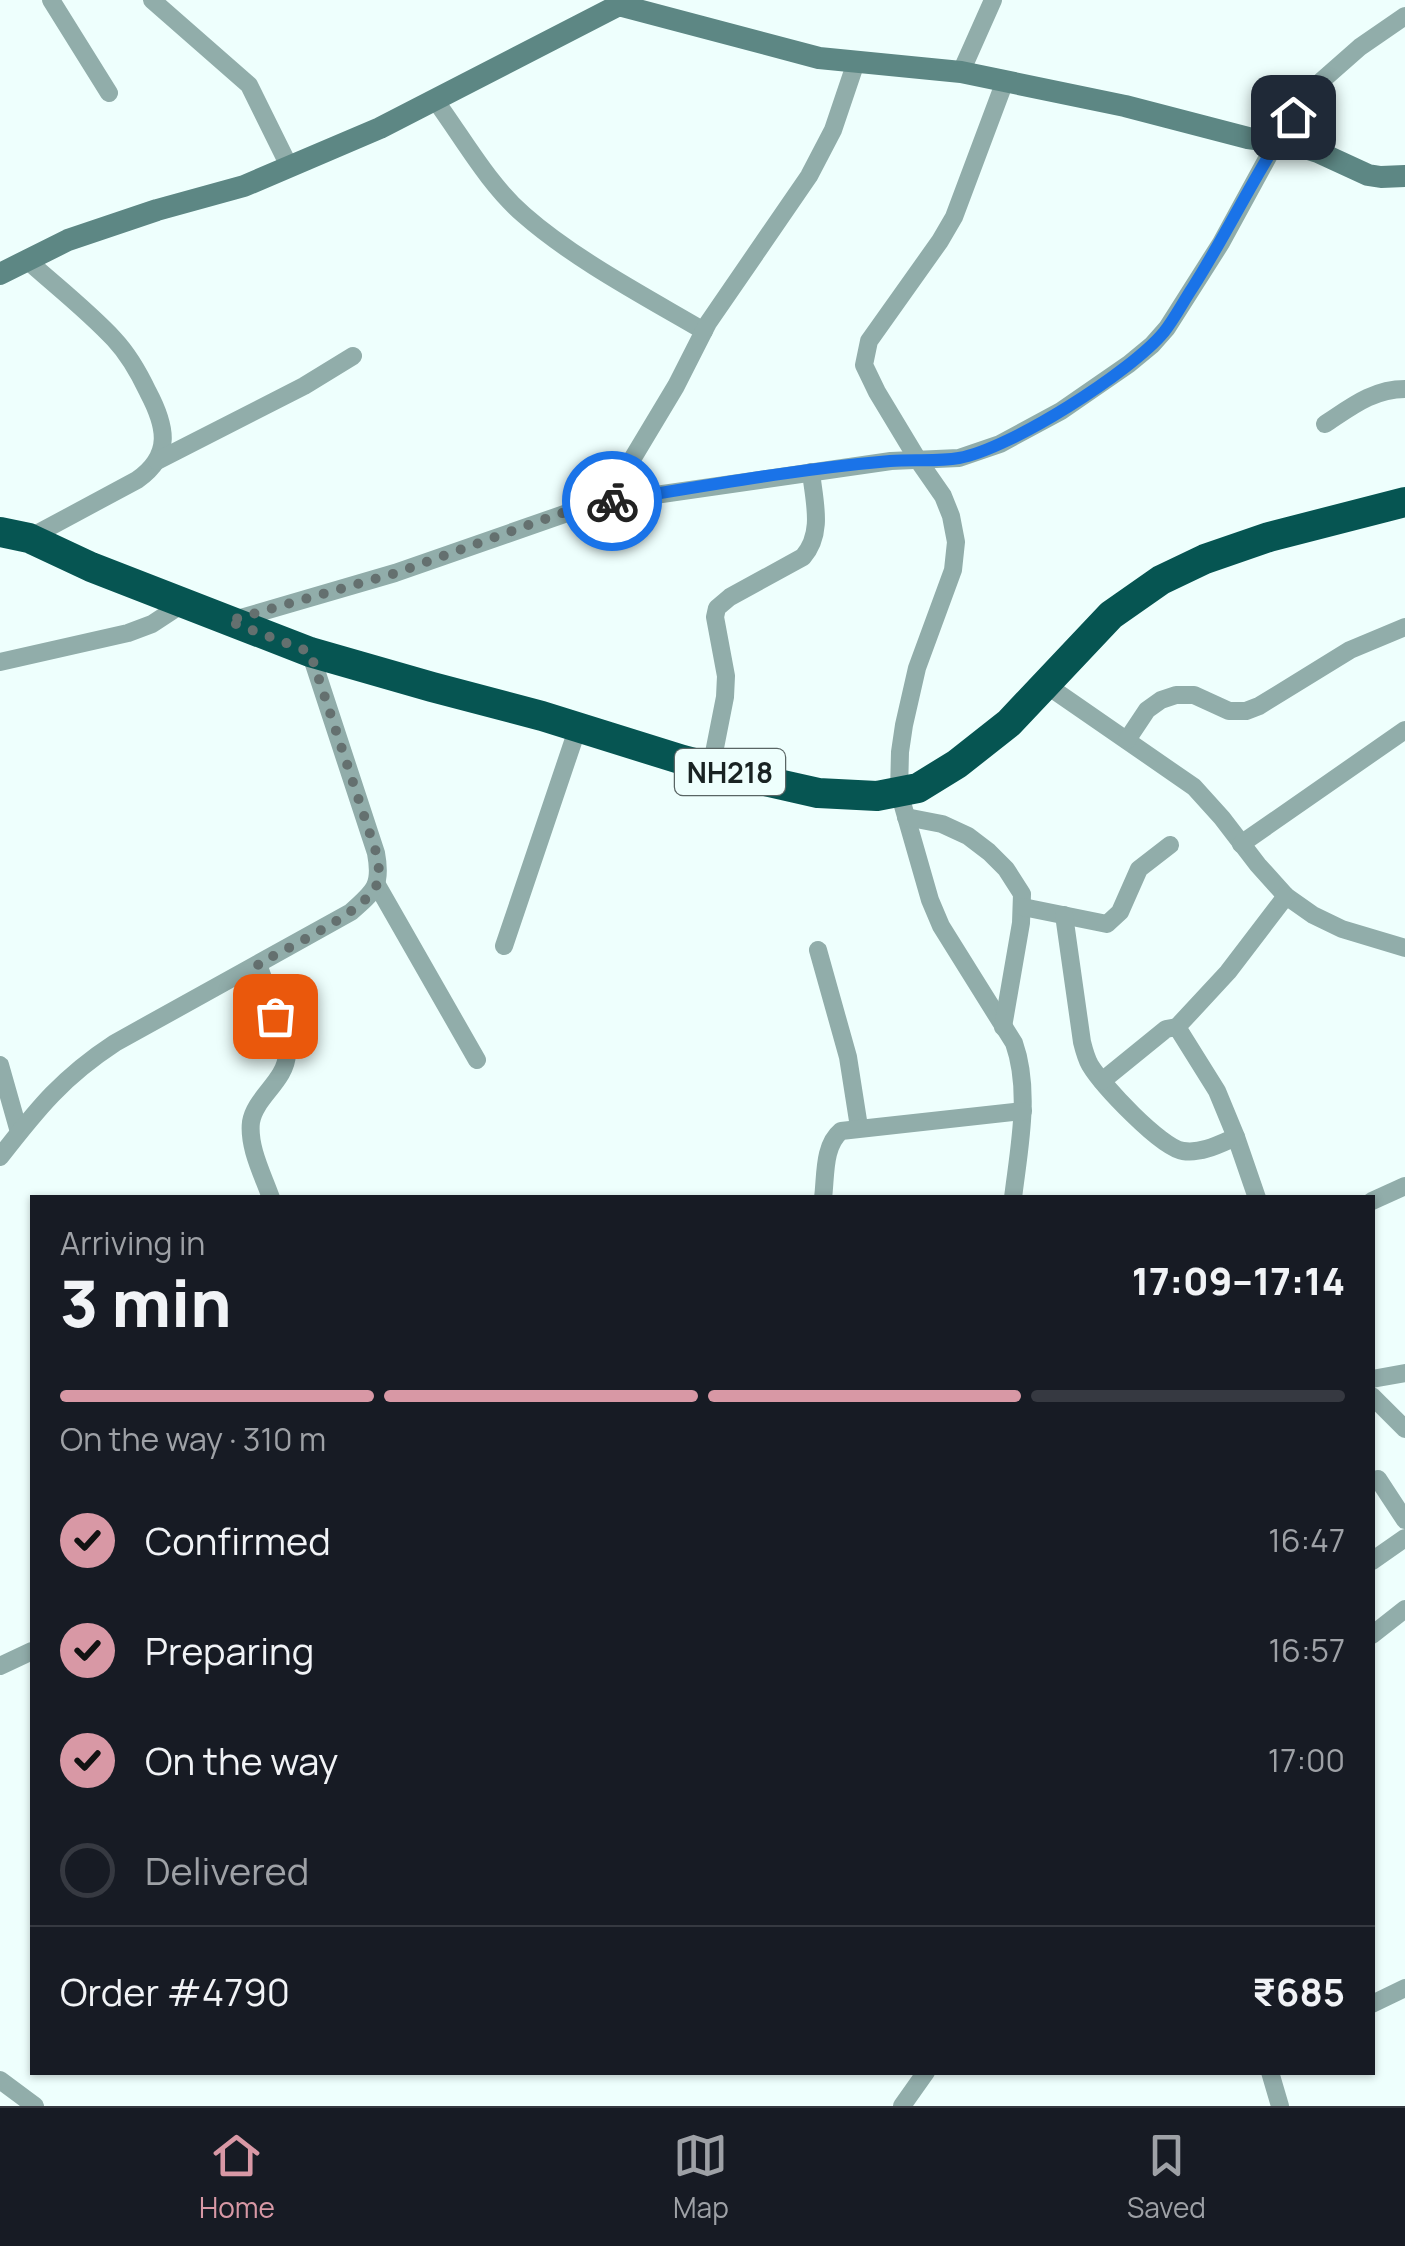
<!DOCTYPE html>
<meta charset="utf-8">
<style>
:root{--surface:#171b24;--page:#20242c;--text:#f1f3f6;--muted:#9ea1a6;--line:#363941;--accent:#d898a5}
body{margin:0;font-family:Manrope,sans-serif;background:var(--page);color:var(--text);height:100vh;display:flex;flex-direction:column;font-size:38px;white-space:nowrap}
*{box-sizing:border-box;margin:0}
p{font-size:32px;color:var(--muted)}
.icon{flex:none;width:55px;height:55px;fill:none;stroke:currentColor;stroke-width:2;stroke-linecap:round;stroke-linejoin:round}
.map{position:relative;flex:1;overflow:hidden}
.details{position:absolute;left:30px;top:1195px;width:1345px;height:880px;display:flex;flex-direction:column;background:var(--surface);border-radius:0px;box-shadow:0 2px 8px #0004}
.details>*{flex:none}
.pin{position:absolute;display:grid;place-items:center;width:85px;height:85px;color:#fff;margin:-42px;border-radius:20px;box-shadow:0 5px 15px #0006}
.courier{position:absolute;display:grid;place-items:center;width:100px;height:100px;margin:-50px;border:8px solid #1a73e8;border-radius:50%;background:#fff;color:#222;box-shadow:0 2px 12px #0007}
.head em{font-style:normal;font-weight:800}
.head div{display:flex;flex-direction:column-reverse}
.head{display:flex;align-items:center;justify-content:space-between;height:170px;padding:0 30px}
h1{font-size:65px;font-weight:800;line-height:75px}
.bar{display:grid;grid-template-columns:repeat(4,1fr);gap:15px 10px;align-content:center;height:120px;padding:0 30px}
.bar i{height:12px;border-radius:8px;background:var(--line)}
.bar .selected{background:var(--accent)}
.bar p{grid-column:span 4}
.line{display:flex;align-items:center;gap:25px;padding:0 30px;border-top:2px solid var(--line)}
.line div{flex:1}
ol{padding:0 30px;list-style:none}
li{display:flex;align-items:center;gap:30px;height:110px}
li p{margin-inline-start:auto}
li .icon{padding:10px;border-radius:50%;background:var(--accent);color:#111;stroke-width:4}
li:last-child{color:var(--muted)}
li i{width:55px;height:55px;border:5px solid var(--line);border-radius:50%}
.tab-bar{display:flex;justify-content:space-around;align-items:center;height:140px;border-top:2px solid var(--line);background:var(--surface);font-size:28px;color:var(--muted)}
.tab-bar a{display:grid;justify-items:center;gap:5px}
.tab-bar .selected{color:var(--accent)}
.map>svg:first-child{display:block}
</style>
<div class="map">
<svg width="1405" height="2106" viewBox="0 0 1405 2106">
<rect width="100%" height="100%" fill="#eefffd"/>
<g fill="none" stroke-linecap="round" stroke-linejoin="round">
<g stroke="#91adaa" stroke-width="18">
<path d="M51,0L109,93"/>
<path d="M152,0L249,85L289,166"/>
<path d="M961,72L993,0"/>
<path d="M1005,81L954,217L940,241L869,341L864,365L877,392L918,460L943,496L951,516L956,542L953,570L917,668L904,725L900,752L899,792L930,900L941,926L1014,1043C1031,1091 1019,1148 1013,1198"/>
<path d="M435,100C463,138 488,184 524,215C574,259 646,297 704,331"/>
<path d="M27,260C56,286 88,311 114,339C129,355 139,373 148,392C166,426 173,455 137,480L29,538"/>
<path d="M1325,424C1351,407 1373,389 1405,389"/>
<path d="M157,461L304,386L353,356"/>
<path d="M607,501L676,386L708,323L809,176L833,130L856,62"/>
<path d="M234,620L395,573L593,504L891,461L959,458L1000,444L1061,411L1129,364L1152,345L1167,328L1221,243L1275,144L1310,91L1360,47L1405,16"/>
<path d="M0,662L128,633L152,624L184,603"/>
<path d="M1045,684L1194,787L1222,818L1258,865L1286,896L1313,915L1342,929L1405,948"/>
<path d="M1127,740L1147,710L1161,700L1176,695H1194L1229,711H1246L1259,706L1350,650L1405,627"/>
<path d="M711,768L725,697L726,676L715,617L717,608L730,597L803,557C824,533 814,501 811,472"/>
<path d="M906,817L942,824L968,836L989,852L1006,869L1022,894L1021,923L1003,1027"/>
<path d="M1241,844L1405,730"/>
<path d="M377,885L477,1060"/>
<path d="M1023,907L1107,924L1120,912L1139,869L1170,845"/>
<path d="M1064,915L1082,1042C1084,1050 1086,1058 1090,1065C1102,1085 1161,1148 1183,1151C1201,1154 1220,1144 1236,1137L1257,1198"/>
<path d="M504,946L578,727"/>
<path d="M818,950L848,1057L859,1127"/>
<path d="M258,964C264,982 287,1038 287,1054C286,1081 255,1097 251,1122C248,1147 263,1175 271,1198"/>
<path d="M1177,1027L1228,972L1286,896"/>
<path d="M0,1065L19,1132"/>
<path d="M1102,1081L1166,1029L1177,1027L1217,1091L1236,1137"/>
<path d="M0,1157C38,1108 63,1077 115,1043L351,912C375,891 382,885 376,853L310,652"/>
<path d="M823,1198C826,1176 823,1146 841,1131L1023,1111"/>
<path d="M1372,1201L1405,1186"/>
<path d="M1372,1379L1405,1373"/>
<path d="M1372,1396L1405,1429"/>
<path d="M1372,1482L1378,1479L1405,1520"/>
<path d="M1372,1561L1405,1538"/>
<path d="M1372,1635L1405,1609"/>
<path d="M0,1666L32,1651"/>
<path d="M1372,2004L1405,1988"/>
<path d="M1270,2072L1280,2106"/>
<path d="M0,2080L35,2106"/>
<path d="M902,2106L926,2072"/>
</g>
<path stroke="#5d8784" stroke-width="22" d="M0,274L68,240L157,210L244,186L380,128L619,5L819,58L961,72L1125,106L1248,138L1296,145L1318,152L1368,175L1381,177L1405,176"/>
<path stroke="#065552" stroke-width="30" d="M0,532L29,538L91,567L310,652L432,687L542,716L683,760L760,780L818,793L877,796L918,788L957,764L1009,723L1111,615L1161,580L1205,559L1269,537L1405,502"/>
</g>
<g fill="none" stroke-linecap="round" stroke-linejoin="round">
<path stroke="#64706f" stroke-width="10" stroke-dasharray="0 18" d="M275,1016L258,964C285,949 367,911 377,884C381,874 378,863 376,852L310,652L228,621L396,573L556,515L593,504L612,501"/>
<path stroke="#1a73e8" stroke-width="12" d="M612,501C704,486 797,469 890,461C913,459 937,462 959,458C1010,449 1131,372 1164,332C1175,318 1183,302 1193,287C1228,232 1256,172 1293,117"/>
</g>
<g text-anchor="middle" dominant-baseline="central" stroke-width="9" stroke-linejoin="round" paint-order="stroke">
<rect fill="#eefffd" stroke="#596564" stroke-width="2.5" x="675" y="749" width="110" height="46" rx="8"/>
<g font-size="28" font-weight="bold" fill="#192323">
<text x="730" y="772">NH218</text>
</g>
</g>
</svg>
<div class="pin" style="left:275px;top:1016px;background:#ea580c"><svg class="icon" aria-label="bag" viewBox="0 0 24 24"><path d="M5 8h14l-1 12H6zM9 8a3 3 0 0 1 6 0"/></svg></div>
<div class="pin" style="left:1293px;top:117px;background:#1f2937"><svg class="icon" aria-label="home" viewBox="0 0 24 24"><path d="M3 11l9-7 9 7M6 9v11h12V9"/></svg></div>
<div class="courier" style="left:612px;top:501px"><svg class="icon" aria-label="bike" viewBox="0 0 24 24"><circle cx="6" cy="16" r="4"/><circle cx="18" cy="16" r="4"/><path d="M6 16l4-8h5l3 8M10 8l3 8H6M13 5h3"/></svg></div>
<section class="details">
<div class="head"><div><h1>3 min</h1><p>Arriving in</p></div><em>17:09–17:14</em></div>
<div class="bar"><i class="selected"></i><i class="selected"></i><i class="selected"></i><i></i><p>On the way · 310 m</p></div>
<ol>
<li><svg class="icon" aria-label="check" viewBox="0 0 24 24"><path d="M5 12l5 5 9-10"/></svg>Confirmed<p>16:47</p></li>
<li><svg class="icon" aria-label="check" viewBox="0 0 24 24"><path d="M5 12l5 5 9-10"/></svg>Preparing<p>16:57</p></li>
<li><svg class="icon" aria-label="check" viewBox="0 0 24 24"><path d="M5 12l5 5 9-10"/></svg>On the way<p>17:00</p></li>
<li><i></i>Delivered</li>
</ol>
<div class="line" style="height:130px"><div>Order #4790</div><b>₹685</b></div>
</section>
</div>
<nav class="tab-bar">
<a class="selected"><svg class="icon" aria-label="home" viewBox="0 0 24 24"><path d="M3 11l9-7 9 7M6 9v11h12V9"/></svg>Home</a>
<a><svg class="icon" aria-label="map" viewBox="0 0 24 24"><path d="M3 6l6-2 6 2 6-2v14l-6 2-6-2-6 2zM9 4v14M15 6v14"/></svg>Map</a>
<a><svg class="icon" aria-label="saved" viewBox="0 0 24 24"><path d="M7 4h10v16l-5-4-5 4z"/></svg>Saved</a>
</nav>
